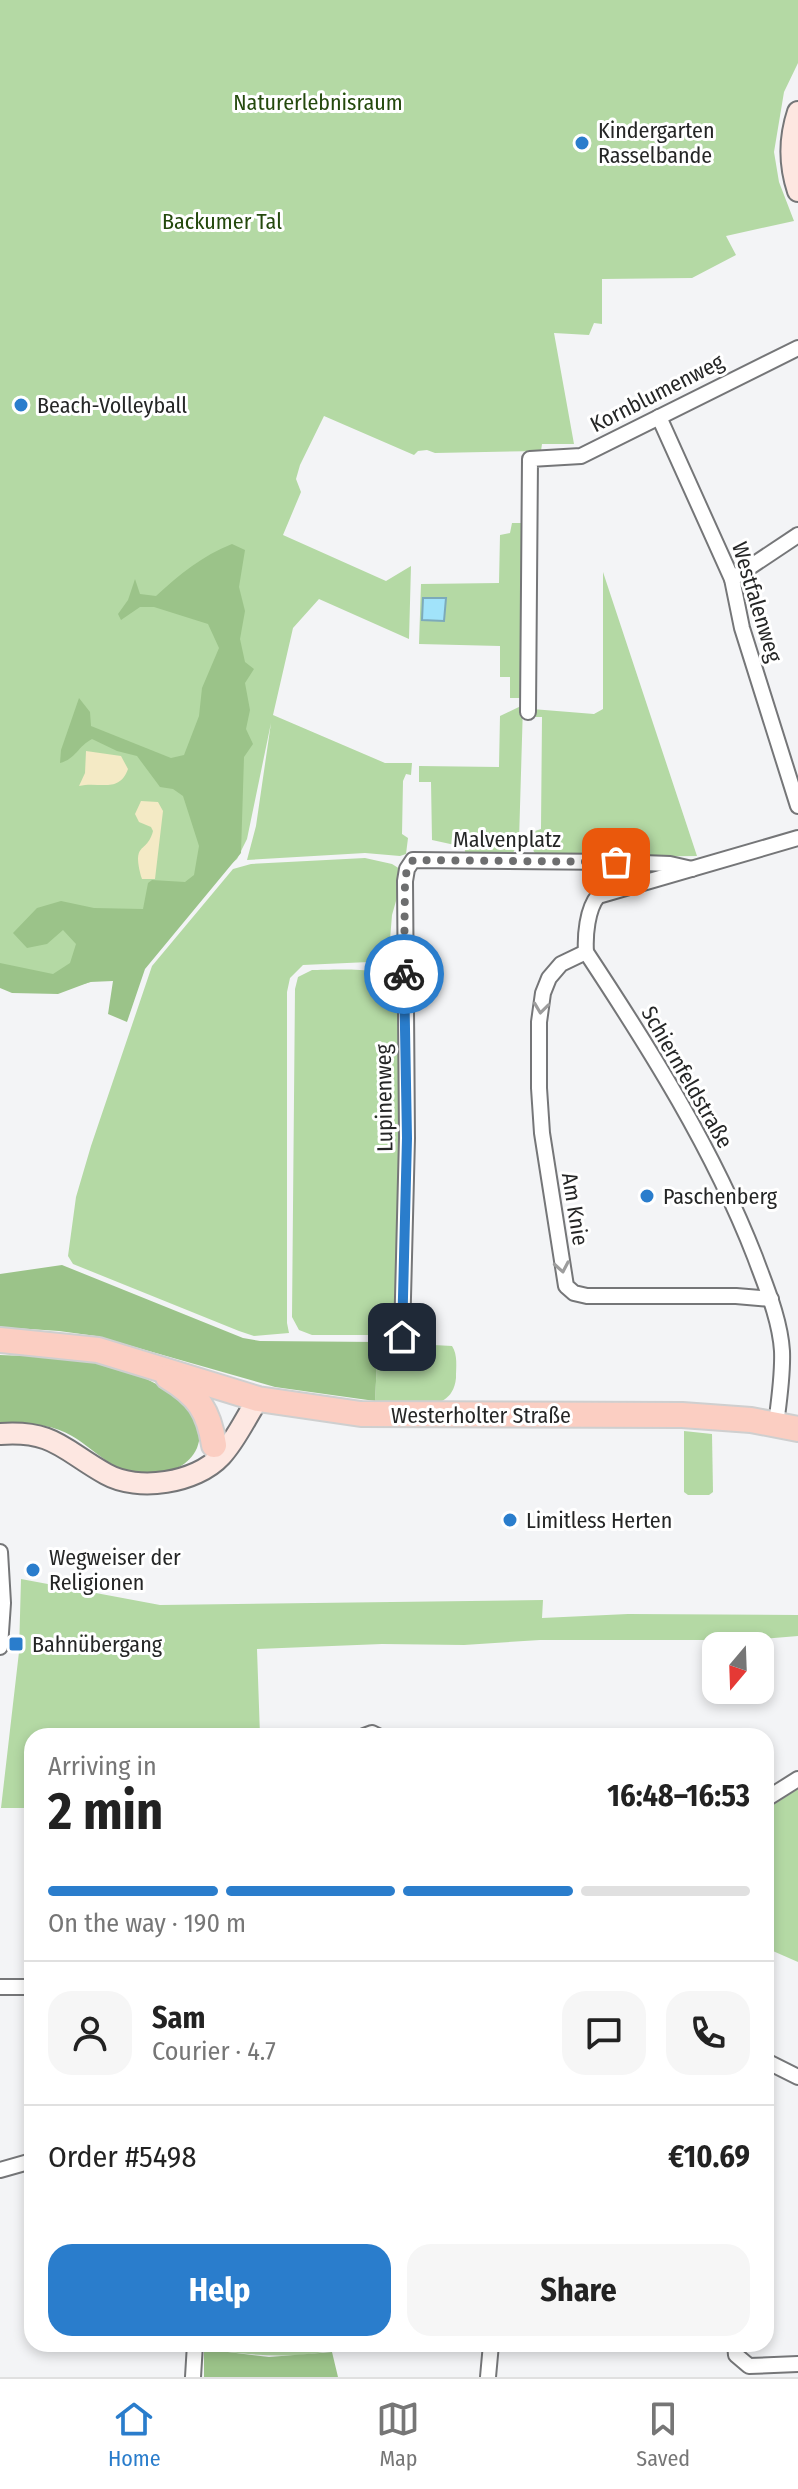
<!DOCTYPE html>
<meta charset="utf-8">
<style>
:root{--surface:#fff;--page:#f6f6f6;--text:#222;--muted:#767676;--line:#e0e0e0;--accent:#2a7dcc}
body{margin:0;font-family:"Fira Sans Condensed",sans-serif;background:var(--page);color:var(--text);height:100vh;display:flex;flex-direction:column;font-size:30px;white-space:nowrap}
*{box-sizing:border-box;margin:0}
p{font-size:26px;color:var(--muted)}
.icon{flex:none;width:44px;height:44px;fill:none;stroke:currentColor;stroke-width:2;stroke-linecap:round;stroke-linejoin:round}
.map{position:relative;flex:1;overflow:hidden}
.details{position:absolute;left:24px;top:1728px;width:750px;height:624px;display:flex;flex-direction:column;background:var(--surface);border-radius:24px;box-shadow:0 4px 12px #0003}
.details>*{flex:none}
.needle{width:52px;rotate:199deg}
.controls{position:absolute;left:702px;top:1632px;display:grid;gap:16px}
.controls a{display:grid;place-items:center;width:72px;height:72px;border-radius:16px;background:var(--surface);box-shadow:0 4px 12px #0003;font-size:40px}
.pin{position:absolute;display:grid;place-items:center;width:68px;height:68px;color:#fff;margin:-34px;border-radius:16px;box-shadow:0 4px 12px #0006}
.courier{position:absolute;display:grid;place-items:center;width:80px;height:80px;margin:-40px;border:6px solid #2a7dcc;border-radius:50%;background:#fff;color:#222;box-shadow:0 2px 10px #0007}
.summary em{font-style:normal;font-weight:700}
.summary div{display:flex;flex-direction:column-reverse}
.summary{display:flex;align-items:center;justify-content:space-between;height:136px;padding:0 24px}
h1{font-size:52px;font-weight:700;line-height:60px}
.bar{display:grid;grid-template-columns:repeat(4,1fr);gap:12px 8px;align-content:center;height:96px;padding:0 24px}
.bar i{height:10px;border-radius:6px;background:var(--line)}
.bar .current{background:var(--accent)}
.bar p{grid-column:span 4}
.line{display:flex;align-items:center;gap:20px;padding:0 24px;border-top:2px solid var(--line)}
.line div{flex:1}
.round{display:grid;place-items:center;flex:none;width:84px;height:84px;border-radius:24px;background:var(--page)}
.primary-button{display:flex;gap:16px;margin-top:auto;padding:16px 24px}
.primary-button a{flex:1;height:92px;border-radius:24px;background:var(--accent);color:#fff;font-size:32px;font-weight:700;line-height:92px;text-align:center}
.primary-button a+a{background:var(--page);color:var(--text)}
.menu{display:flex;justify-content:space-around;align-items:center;height:112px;border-top:2px solid var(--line);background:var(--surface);font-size:22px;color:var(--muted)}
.menu a{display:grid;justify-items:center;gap:4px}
.menu .current{color:var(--accent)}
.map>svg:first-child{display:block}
</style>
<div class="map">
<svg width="798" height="2377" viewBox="0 0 798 2377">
<rect width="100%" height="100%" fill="#f3f4f6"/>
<g fill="#b4d9a4">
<path d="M0,0H798V63L784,92L774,152L779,182L794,221L726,236L736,255L692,278L602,279V324L594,323L589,335L554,333L574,444H542L541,451L435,453L427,450L418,451L414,455L324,416L300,465L296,479L301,492L283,535L386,581L411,566L409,639L319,599L293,628L273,715L385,763H412L411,775L406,774L403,781L402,834L408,838L406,854L400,856L365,853L247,860L256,826L271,723L247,839L237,859L91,982L51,993L0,987Z"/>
<path d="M512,523H524L523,698H510V677H500V646L419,644L421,584L499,583L500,535L510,533Z"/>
<path d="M603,572L697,856L545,858L534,852L530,839L532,832L541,829L542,717H533L532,709L594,714L603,709Z"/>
<path d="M523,705L519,841L513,853L505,856L466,855L464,847L432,840L431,782H419V766L499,767L500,716Z"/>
<path d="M365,858L392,864L400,869V887L392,915L389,952H372L369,962L303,965L290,978L287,992V1323L289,1333L254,1336L239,1331L73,1264L68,1256L76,1197L91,1146L152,966L233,869L251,864Z"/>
<path d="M312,970C329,970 388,966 397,980C400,985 400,993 401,999L397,1326L386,1335H312L299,1330L292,1317L295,989L298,977Z"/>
<path d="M378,1342L452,1346C458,1355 456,1367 456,1378C452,1418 403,1403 375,1401Z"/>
<path d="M684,1431L712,1434L713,1492L709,1495H688L684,1492Z"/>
<path d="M21,1579L160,1605L543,1600L542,1618L628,1614L798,1615V1636L749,1640H540L464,1645L382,1644L257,1649L260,1736H32V1808H1L19,1652Z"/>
<path d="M798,1789V1962L766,1948V1821L771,1817L767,1809Z"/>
<path d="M204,2344H357C303,2361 259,2356 204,2349Z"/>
</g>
<g fill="#9bc389">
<path d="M232,544L245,550L239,587L245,611L240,639L245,662L254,669L245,683L250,710L246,729L253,744L244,757L241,853L145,969L127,1022L108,1014L113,981L90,982L58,994L12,993L0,988V963L53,974L70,963L76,944L63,930L47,944L27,948L13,933L37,908L61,901L94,908L143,909L148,883L152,880L185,882L194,875L199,846L183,796L173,789L160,787L137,756L117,751L92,739C78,746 76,759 60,763L61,750L79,698L90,712L91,726L171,758L184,755L199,716L202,688L219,648L208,624L154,607H140L121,620L118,614L128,600L135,579L140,594L156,596C180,574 202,556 232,544Z"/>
<path d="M62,1265L243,1338L260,1341L378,1342L375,1401L275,1387L96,1336L59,1331L0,1327V1274Z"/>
<path d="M0,1355C62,1357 137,1359 185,1405C197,1416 204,1431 197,1448C189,1466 170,1473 152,1475C117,1478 98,1451 72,1436C50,1423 24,1423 0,1424Z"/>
<path d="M204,2349L269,2357L332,2352L338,2377H204Z"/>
</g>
<g fill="#f4eac5">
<path d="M86,751L121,756L128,769C119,794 99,781 79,786L85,773Z"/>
<path d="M141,801L158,802L163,811L155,879H142C131,840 147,855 153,831L151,827L139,822L135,814Z"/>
</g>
<path fill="#a1e3fa" stroke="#7caaba" stroke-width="2" d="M423,598H446L444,621L422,620Z"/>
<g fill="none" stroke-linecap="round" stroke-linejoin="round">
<g stroke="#757678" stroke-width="18">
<g id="street">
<path d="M659,417L732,579L742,628L798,806"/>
<path d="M732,579L798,535"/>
<path d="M528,712L530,459L581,456L798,348"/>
<path d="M586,952L561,964L549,978L543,993L539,1022V1088L542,1133L566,1286L574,1293L587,1296H736L771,1299"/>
<path d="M402,1337L407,1138L405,881L407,869L413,860L616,862L670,864L692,869"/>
<path d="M776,1424C779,1401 783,1375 782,1351C780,1319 766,1287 755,1257C713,1149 650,1049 586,952C585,936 587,909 598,896L798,838"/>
<path d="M0,1552L3,1603L0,1647"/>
<path d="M364,1736L372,1733L378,1736"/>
<path d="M766,1799L798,1779"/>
<path d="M0,1987H32"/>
<path d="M766,2061L798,2077"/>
<path d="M0,2170L32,2161"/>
<path d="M735,2344L736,2355L749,2366L798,2364"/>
<path d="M193,2377L195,2344"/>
<path d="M488,2377L491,2344"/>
</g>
</g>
<g stroke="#757678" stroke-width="24">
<g id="secondary">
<path d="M798,112C789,139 789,164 798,191"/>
<path d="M0,1434C54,1430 63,1450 106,1474C138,1492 196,1483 221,1456C236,1440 246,1417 258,1399"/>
</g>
</g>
<g stroke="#cfcfcf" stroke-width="28">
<g id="primary">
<path d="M0,1340L98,1350L258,1399L361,1414L682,1415L751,1420L798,1429"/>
<path d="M168,1377C198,1395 209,1411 214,1445"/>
</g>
</g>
<use href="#street" stroke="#fff" stroke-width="14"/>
<use href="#secondary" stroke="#fde7e1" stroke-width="20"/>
<use href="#primary" stroke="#fbcec2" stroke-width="24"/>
</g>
<defs><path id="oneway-chevron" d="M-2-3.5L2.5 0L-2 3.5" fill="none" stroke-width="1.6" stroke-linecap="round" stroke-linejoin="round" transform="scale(2)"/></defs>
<g stroke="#9d9d9d">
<use href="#oneway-chevron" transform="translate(541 1008) rotate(97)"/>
<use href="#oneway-chevron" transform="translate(562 1267) rotate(80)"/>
</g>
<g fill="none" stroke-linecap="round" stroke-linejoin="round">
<path stroke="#6d6e6f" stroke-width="8" stroke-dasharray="0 14.4" d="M404,974L405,881L407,869L413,860L616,862"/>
<path stroke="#2a7dcc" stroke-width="10" d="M402,1337L407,1138L404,974"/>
</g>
<g fill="#2a7dcc" stroke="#fff" stroke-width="3">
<circle cx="582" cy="143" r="8"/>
<circle cx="21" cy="405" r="8"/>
<circle cx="647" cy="1196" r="8"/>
<circle cx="510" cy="1520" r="8"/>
<circle cx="33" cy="1570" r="8"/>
<rect x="8" y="1636" width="16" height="16" rx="4"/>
</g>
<g text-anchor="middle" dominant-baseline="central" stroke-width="6" stroke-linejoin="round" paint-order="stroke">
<g font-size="22" fill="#24490d" stroke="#fff">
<text x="318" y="102">Naturerlebnisraum</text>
<text x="222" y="221">Backumer Tal</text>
</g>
<g font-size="22" fill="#252626" stroke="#fff" text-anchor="start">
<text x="598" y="130">Kindergarten<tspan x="598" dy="25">Rasselbande</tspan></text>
<text x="37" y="405">Beach-Volleyball</text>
<text x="663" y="1196">Paschenberg</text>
<text x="526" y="1520">Limitless Herten</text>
<text x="49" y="1557">Wegweiser der<tspan x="49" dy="25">Religionen</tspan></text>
<text x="32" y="1644">Bahnübergang</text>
</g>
<g font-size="22" fill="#252626" stroke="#fff">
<text transform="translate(657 393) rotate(-27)">Kornblumenweg</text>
<text transform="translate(757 602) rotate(73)">Westfalenweg</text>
<text x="507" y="839">Malvenplatz</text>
<text transform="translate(687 1077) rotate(60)">Schiernfeldstraße</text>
<text transform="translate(384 1098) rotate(-91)">Lupinenweg</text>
<text transform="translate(575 1209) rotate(81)">Am Knie</text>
<text x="481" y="1415">Westerholter Straße</text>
</g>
</g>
</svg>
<div class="controls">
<a><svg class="needle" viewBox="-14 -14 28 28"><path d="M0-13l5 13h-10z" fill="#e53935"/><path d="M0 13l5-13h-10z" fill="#767676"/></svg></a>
</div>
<div class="pin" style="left:616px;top:862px;background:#ea580c"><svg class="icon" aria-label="bag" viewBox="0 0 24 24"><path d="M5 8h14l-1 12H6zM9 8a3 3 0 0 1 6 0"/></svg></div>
<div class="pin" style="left:402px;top:1337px;background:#1f2937"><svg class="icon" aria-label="home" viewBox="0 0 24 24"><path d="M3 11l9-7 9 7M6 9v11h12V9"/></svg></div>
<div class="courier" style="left:404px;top:974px"><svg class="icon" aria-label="bike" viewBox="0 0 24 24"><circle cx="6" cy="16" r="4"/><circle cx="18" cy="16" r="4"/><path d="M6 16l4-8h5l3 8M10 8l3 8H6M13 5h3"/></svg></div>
<section class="details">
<div class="summary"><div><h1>2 min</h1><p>Arriving in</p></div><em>16:48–16:53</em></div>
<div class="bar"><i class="current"></i><i class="current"></i><i class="current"></i><i></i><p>On the way · 190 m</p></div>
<div class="line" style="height:144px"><a class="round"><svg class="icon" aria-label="person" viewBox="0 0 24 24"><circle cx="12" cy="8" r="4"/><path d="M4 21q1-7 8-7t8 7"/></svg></a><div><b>Sam</b><p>Courier · 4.7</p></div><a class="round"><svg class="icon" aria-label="chat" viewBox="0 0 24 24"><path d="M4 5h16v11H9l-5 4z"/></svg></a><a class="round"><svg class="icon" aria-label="phone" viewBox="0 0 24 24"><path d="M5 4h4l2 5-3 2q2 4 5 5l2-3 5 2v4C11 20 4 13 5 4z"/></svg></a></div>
<div class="line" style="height:104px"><div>Order #5498</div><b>€10.69</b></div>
<div class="primary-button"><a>Help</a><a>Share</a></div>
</section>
</div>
<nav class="menu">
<a class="current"><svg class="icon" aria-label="home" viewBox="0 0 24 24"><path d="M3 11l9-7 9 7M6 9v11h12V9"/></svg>Home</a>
<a><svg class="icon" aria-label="map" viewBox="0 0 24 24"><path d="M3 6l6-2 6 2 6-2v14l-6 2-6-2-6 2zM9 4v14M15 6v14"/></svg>Map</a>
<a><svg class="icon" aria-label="saved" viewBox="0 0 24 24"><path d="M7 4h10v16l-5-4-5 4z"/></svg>Saved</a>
</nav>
